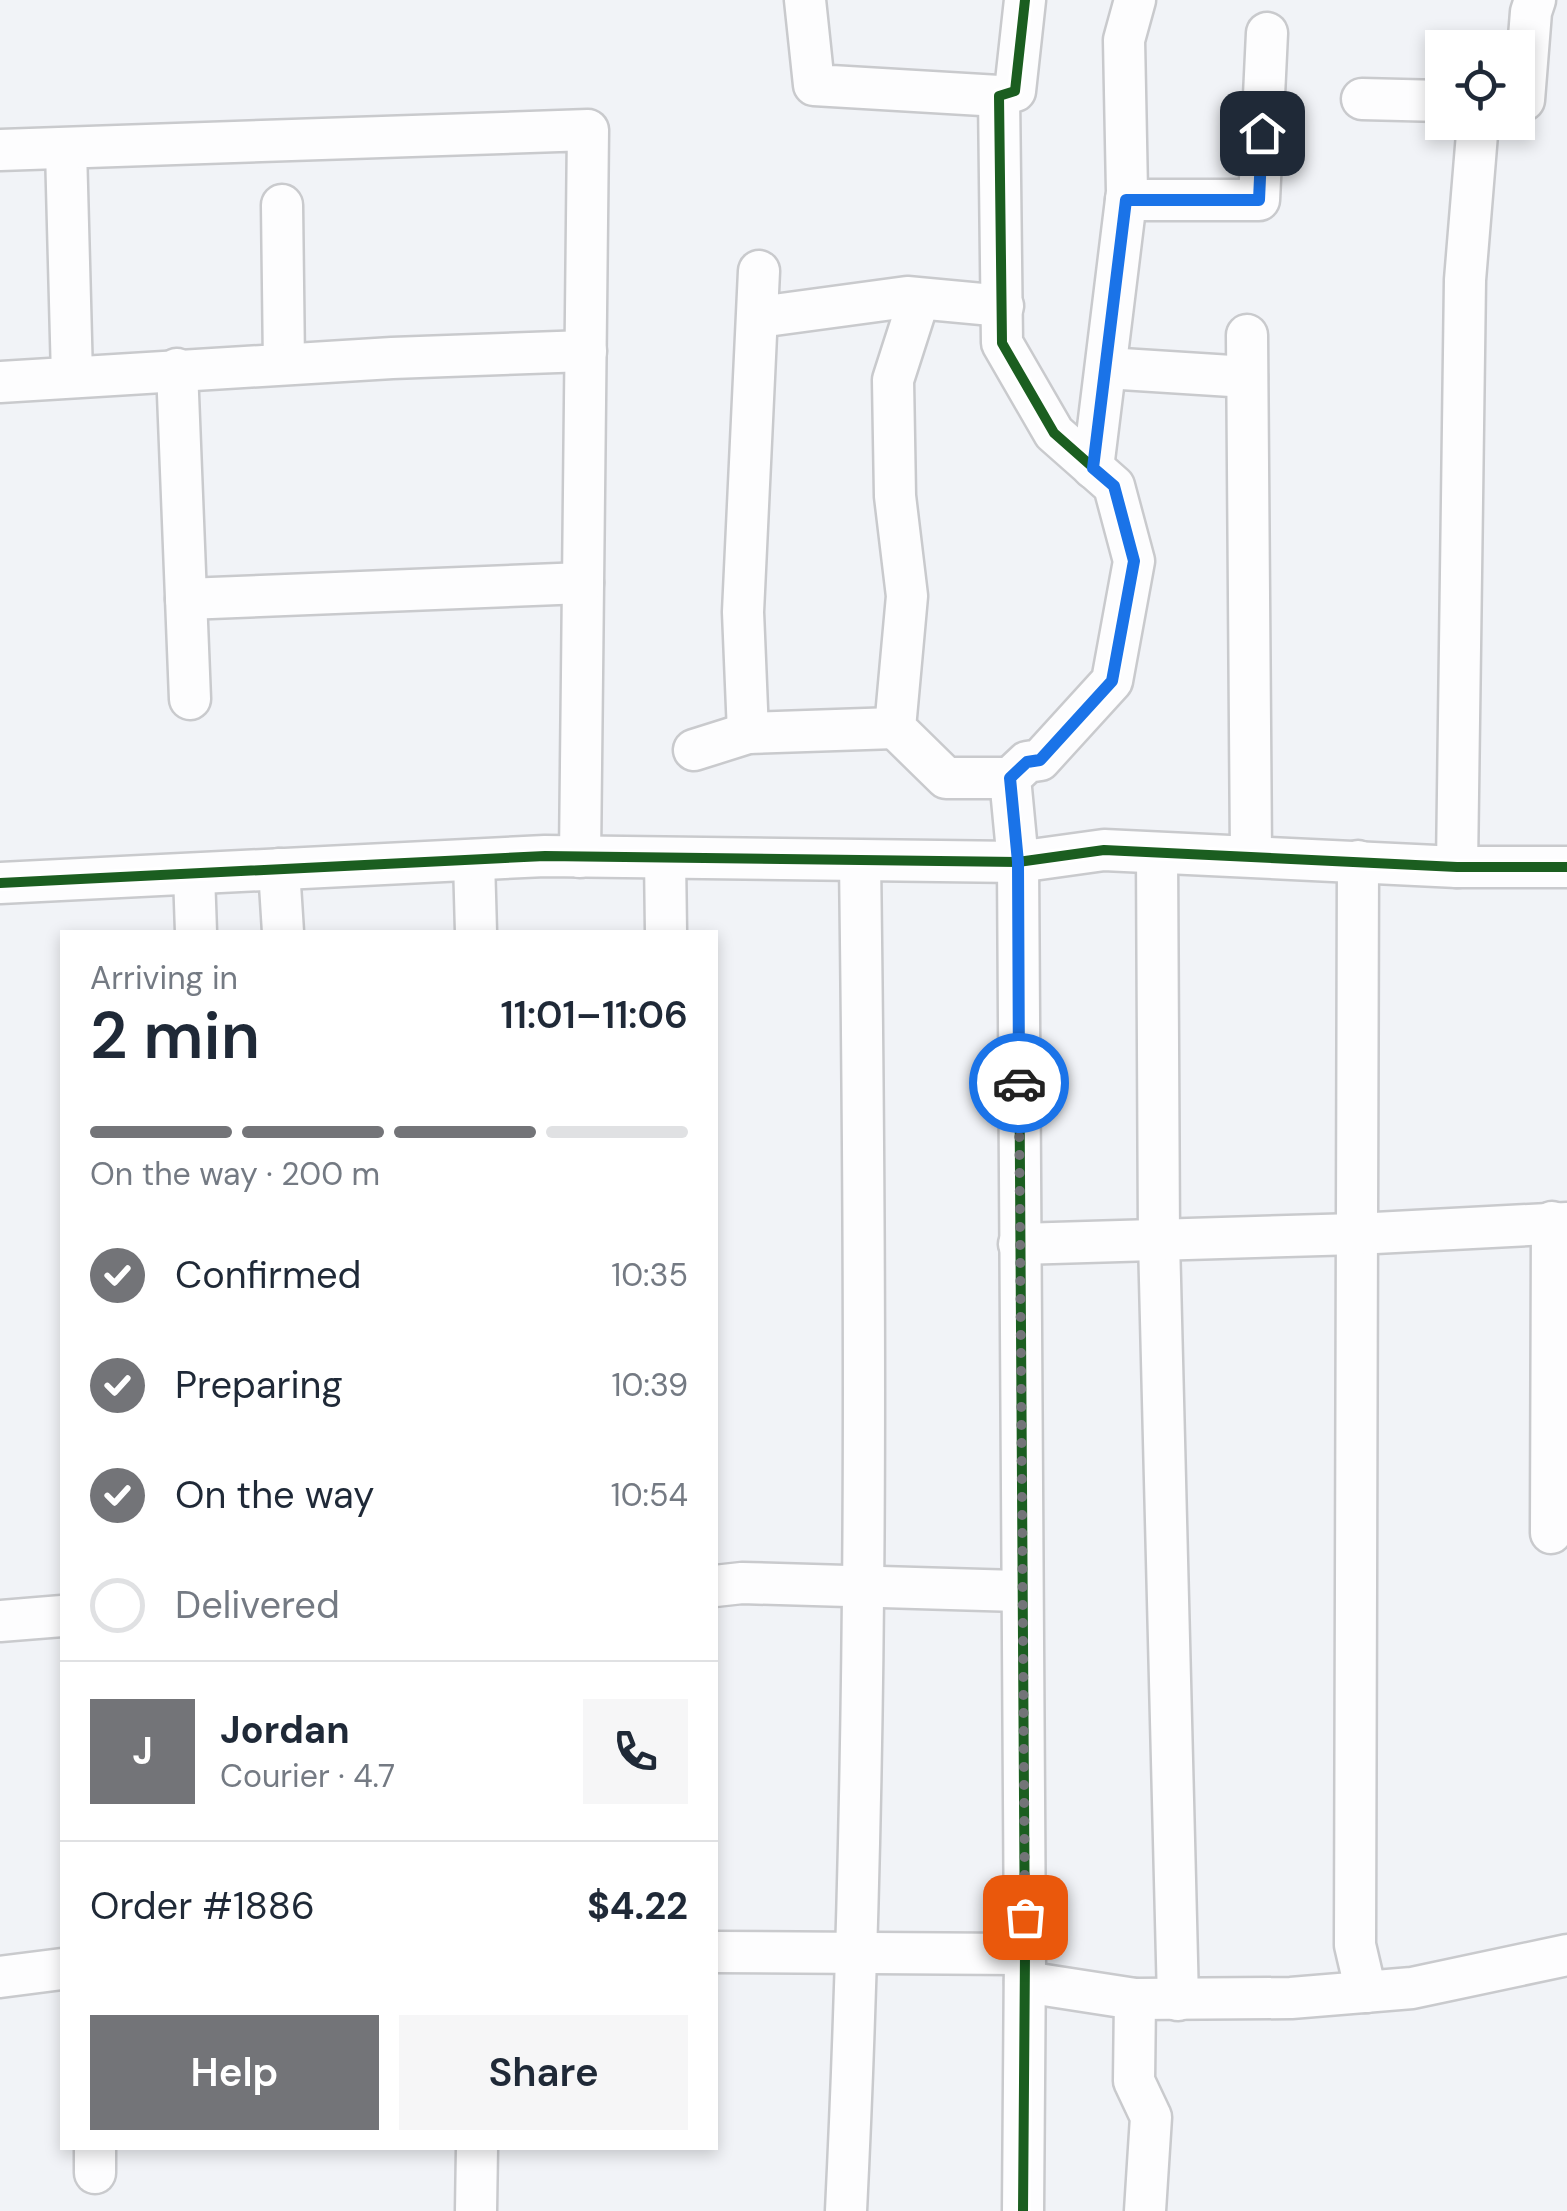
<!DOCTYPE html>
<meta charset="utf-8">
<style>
:root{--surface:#fff;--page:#f6f6f7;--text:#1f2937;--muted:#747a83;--line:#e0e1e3;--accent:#737478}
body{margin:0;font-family:"DM Sans",sans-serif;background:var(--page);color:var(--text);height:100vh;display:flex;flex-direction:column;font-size:38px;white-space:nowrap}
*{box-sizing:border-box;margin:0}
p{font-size:32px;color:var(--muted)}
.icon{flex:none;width:55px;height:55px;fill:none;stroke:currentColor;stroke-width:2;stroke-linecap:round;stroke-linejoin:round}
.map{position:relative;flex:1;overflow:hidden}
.drawer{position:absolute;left:60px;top:930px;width:658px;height:1220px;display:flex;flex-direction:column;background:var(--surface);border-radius:0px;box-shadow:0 5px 15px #0003}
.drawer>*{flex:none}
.buttons{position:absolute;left:1425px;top:30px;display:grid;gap:20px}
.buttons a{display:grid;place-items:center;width:110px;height:110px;border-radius:0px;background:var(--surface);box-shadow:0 5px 15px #0003;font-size:50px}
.pin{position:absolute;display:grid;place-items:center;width:85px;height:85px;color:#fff;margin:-42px;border-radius:20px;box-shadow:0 5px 15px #0006}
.courier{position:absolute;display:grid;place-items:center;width:100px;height:100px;margin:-50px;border:8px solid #1a73e8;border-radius:50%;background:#fff;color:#222;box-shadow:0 2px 12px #0007}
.head em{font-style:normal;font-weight:600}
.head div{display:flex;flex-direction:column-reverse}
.head{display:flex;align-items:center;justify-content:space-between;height:170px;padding:0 30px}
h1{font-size:65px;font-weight:600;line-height:75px}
.bar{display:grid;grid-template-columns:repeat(4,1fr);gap:15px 10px;align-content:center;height:120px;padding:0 30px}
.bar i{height:12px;border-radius:8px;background:var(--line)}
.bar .active{background:var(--accent)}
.bar p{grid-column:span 4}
.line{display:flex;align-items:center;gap:25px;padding:0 30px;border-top:2px solid var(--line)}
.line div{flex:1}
.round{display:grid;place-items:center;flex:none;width:105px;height:105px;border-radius:0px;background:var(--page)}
ol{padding:0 30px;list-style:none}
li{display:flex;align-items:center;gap:30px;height:110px}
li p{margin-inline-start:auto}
li .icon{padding:10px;border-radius:50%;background:var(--accent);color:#fff;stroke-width:4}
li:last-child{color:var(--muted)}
li i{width:55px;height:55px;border:5px solid var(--line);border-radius:50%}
.primary-button{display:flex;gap:20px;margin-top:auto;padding:20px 30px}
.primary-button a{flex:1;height:115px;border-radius:0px;background:var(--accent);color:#fff;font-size:40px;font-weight:600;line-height:115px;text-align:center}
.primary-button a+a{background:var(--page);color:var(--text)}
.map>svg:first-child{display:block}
</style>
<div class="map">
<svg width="1567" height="2211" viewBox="0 0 1567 2211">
<rect width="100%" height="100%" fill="#f1f3f7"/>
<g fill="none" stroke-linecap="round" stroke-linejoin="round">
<g stroke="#c9cacd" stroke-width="45">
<g id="street">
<path d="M805,0L814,85L999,96"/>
<path d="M1362,99L1442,101"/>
<path d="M1518,101L1524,100L1531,12L1535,0"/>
<path d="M66,149L72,377"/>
<path d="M0,150L588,130L580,857"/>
<path d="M1126,200H1259L1267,33"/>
<path d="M282,205L284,364"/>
<path d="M919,299L893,380L895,496L907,596L895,728L946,778H1010"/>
<path d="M759,317L907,297L1003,306"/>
<path d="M1247,335L1251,856"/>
<path d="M1106,368L1247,377"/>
<path d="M177,369L190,699"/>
<path d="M0,382L392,358L586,351"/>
<path d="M1093,468L1127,192L1124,40L1135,0"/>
<path d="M186,599L583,583"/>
<path d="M748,733L743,612L759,271"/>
<path d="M694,750L748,733L895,728"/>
<path d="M1157,853L1159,1240L1178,2000"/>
<path d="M665,858L666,932"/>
<path d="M474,860L476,932"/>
<path d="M1358,861L1355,1945L1366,1992"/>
<path d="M1457,867L1465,280L1478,122"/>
<path d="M279,869L283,932"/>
<path d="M194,874L196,932"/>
<path d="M0,883L545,856L1018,862L1104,850L1457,867H1567"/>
<path d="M1019,1244L1356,1234L1567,1223"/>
<path d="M1551,1533L1552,1222"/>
<path d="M715,1586L742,1583L1022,1591"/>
<path d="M0,1621L62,1616"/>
<path d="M715,1952L1025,1954"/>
<path d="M0,1977L62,1969"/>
<path d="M1025,1982L1135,1999L1291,1998L1412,1988L1567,1955"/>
<path d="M1135,1999L1134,2081L1151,2117L1145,2211"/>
<path d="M95,2148V2173"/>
<path d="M476,2211L477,2148"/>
<path d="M846,2211C868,1761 866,1311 860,861"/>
<path d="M1023,2211L1025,1954L1018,862L1010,778L1027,762L1040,760L1112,681L1134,561L1114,486L1054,433L1002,343L999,96L1015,91L1025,0"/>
</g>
</g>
<use href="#street" stroke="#fdfdfe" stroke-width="40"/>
<g stroke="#fff" stroke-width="16">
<g id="cycleway">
<path d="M0,883L545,856L1018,862L1104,850L1457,867H1567"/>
<path d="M1023,2211L1025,1954L1018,862L1010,778L1027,762L1040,760L1112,681L1134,561L1114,486L1054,433L1002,343L999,96L1015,91L1025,0"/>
</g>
</g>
<use href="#cycleway" stroke="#1b5e20" stroke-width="10"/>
</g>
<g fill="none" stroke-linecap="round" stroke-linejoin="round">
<path stroke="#737478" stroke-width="10" stroke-dasharray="0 18" d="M1019,1083L1025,1917"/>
<path stroke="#1a73e8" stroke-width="12" d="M1019,1083L1018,862L1010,778L1027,762L1040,760L1112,681L1134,561L1114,486L1093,468L1126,200H1259L1262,133"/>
</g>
</svg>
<div class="buttons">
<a><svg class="icon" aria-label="locate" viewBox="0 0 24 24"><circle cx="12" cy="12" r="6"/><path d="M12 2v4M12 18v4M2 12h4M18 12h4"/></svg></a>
</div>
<div class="pin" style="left:1025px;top:1917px;background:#ea580c"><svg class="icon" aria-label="bag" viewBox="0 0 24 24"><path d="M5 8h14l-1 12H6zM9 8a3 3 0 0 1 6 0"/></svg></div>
<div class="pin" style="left:1262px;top:133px;background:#1f2937"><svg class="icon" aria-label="home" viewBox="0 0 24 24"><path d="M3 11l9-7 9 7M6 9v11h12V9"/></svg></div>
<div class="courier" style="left:1019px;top:1083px"><svg class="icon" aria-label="car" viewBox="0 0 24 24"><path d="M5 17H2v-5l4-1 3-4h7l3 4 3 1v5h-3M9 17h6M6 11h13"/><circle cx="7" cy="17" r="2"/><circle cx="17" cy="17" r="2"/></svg></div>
<section class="drawer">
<div class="head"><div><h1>2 min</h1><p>Arriving in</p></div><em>11:01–11:06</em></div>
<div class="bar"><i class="active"></i><i class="active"></i><i class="active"></i><i></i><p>On the way · 200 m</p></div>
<ol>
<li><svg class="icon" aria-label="check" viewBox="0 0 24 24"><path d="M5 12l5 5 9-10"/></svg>Confirmed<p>10:35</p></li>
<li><svg class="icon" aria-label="check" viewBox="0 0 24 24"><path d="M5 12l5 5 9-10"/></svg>Preparing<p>10:39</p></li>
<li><svg class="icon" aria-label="check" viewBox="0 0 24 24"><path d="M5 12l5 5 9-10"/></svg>On the way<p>10:54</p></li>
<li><i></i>Delivered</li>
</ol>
<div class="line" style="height:180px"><b class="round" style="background:var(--accent);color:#fff">J</b><div><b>Jordan</b><p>Courier · 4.7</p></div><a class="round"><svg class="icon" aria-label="phone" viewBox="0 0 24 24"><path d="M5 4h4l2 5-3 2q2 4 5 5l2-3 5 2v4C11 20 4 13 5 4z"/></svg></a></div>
<div class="line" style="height:130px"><div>Order #1886</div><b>$4.22</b></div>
<div class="primary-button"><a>Help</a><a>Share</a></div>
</section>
</div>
